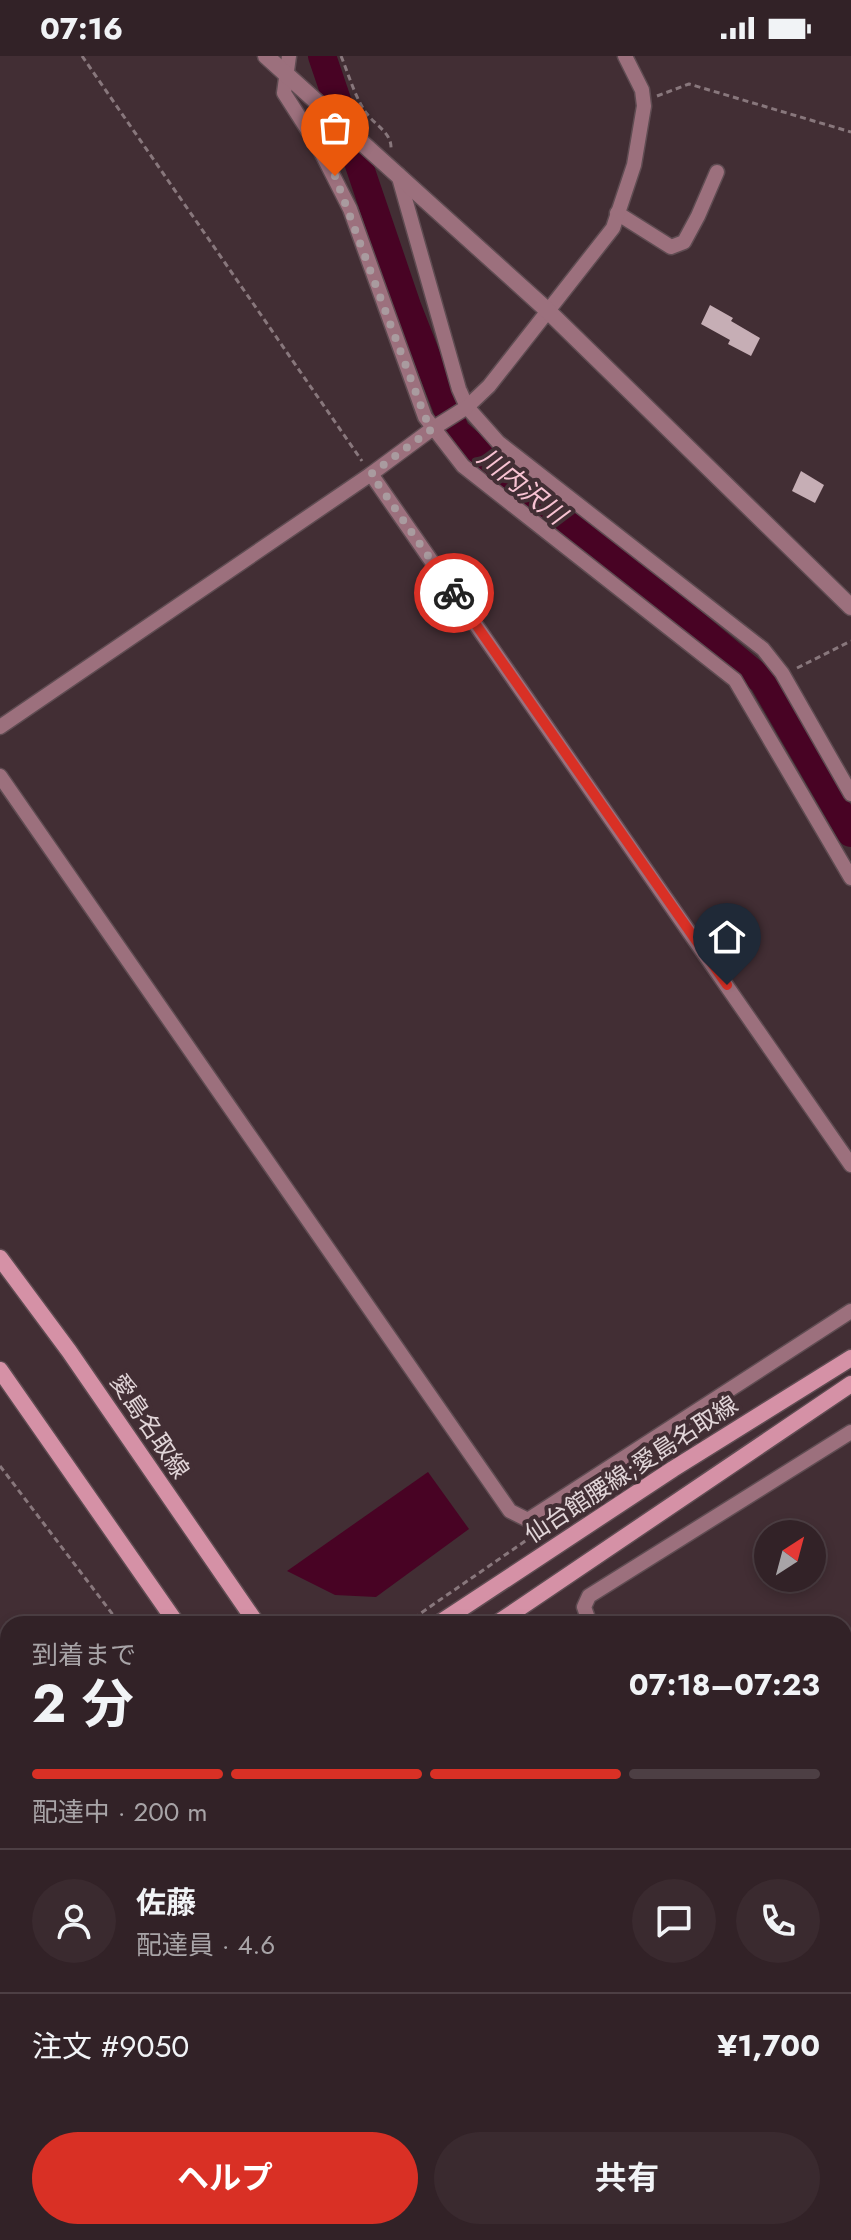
<!DOCTYPE html>
<html lang="ja">
<meta charset="utf-8">
<style>
:root{--surface:#322227;--page:#3a2a2f;--text:#f1f3f6;--muted:#a8a4a7;--line:#4d3f44;--accent:#d93025}
body{margin:0;font-family:Jost,"Noto Sans JP",sans-serif;background:var(--page);color:var(--text);height:100vh;display:flex;flex-direction:column;font-size:30px;white-space:nowrap}
*{box-sizing:border-box;margin:0}
p{font-size:26px;color:var(--muted)}
.icon{flex:none;width:44px;height:44px;fill:none;stroke:currentColor;stroke-width:2;stroke-linecap:round;stroke-linejoin:round}
.map{position:relative;flex:1;overflow:hidden}
.panel{position:absolute;left:0px;top:1560px;width:852px;height:624px;display:flex;flex-direction:column;background:var(--surface);border-radius:24px 24px 0 0;box-shadow:0 4px 12px #0003,0 0 0 2px var(--line)}
.panel>*{flex:none}
.needle{width:52px;rotate:36deg}
.fabs{position:absolute;left:754px;top:1464px;display:grid;gap:16px}
.fabs a{display:grid;place-items:center;width:72px;height:72px;border-radius:50%;background:var(--surface);box-shadow:0 4px 12px #0003,0 0 0 2px var(--line);font-size:40px}
.pin{position:absolute;display:grid;place-items:center;width:68px;height:68px;color:#fff;margin:-82px -34px;border-radius:50% 50% 50% 0;rotate:-45deg;box-shadow:0 0 8px #0007}
.pin .icon{rotate:45deg}
.courier{position:absolute;display:grid;place-items:center;width:80px;height:80px;margin:-40px;border:6px solid #d93025;border-radius:50%;background:#fff;color:#222;box-shadow:0 2px 10px #0007}
.headline em{font-style:normal;font-weight:700}
.headline div{display:flex;flex-direction:column-reverse}
.headline{display:flex;align-items:center;justify-content:space-between;height:136px;padding:0 32px}
h1{font-size:52px;font-weight:700;line-height:60px}
.bar{display:grid;grid-template-columns:repeat(4,1fr);gap:12px 8px;align-content:center;height:96px;padding:0 32px}
.bar i{height:10px;border-radius:6px;background:var(--line)}
.bar .on{background:var(--accent)}
.bar p{grid-column:span 4}
.line{display:flex;align-items:center;gap:20px;padding:0 32px;border-top:2px solid var(--line)}
.line div{flex:1}
.round{display:grid;place-items:center;flex:none;width:84px;height:84px;border-radius:42px;background:var(--page)}
.button{display:flex;gap:16px;margin-top:auto;padding:16px 32px}
.button a{flex:1;height:92px;border-radius:48px;background:var(--accent);color:#fff;font-size:32px;font-weight:700;line-height:92px;text-align:center}
.button a+a{background:var(--page);color:var(--text)}
.status{display:flex;justify-content:space-between;align-items:center;height:56px;padding:0 40px;background:var(--surface);direction:ltr}
.status svg{height:22px;fill:currentColor}
.map>svg:first-child{display:block}
</style>
<div class="status"><b>07:16</b><svg viewBox="0 0 49 12"><path d="M0 12V9h3v3zM5 12V6h3v6zM10 12V3h3v9zM15 12V0h3v12zM26 1h20v11H26zM47 4h2v5h-2z"/></svg></div>
<div class="map">
<svg width="851" height="2184" viewBox="0 0 851 2184">
<rect width="100%" height="100%" fill="#422e34"/>
<path fill="#480324" d="M428,1416L469,1473L376,1541L335,1539L287,1515Z"/>
<g fill="none" stroke-linecap="round" stroke-linejoin="round">
<path stroke="#480324" stroke-width="28" d="M322,0L407,250L456,376L498,412L597,487L763,625L851,777"/>
</g>
<g fill="#c6aeb5">
<path d="M710,249L733,262L731,265L760,282L751,300L728,288L730,284L701,268Z"/>
<path d="M801,415L824,429L815,447L792,435Z"/>
</g>
<g fill="none" stroke-linecap="round" stroke-linejoin="round">
<g stroke="#5f4c52" stroke-width="17">
<g id="minor">
<path d="M289,0L284,37L318,90L350,153L425,361L463,410L735,624L851,822"/>
<path d="M398,118L459,333L467,351L498,386L763,593L782,617L851,738"/>
<path d="M617,157L671,191L684,186L698,160L717,116"/>
<path d="M371,418L851,1109"/>
<path d="M0,671L371,418L432,373L467,351L489,330L613,172L634,109L644,50L642,34L625,0"/>
<path d="M0,720L510,1455L528,1464L851,1255"/>
<path d="M590,1568L584,1551L589,1540L851,1376"/>
<path d="M0,1825L8,1836"/>
<path d="M844,1931L851,1941"/>
<path d="M244,2176L249,2184"/>
<path d="M521,2176L526,2184"/>
<path d="M836,2184L851,2174"/>
</g>
</g>
<g stroke="#5f4c52" stroke-width="19">
<g id="tertiary">
<path d="M266,0L547,254L851,551"/>
<path d="M0,1886L8,1881"/>
</g>
</g>
<g stroke="#5f4c52" stroke-width="19">
<g id="secondary">
<path d="M0,1202L69,1295L257,1568"/>
<path d="M0,1314L177,1568"/>
<path d="M438,1568L673,1413L851,1302"/>
<path d="M496,1568L851,1328"/>
<path d="M598,2176L604,2184"/>
<path d="M683,2176L689,2184"/>
</g>
</g>
<g stroke="#88777c" stroke-width="3" stroke-dasharray="6 4" stroke-linecap="butt">
<path d="M82,0L362,405"/>
<path d="M341,0C349,19 355,42 367,58C376,70 392,77 391,93"/>
<path d="M657,40L689,28L851,76"/>
<path d="M797,612L851,585"/>
<path d="M0,1410L120,1568"/>
<path d="M554,1467L623,1425"/>
<path d="M405,1568L534,1479"/>
<path d="M563,2176L568,2184"/>
<path d="M722,2176L728,2184"/>
</g>
<use href="#minor" stroke="#9c707d" stroke-width="14"/>
<use href="#tertiary" stroke="#9c707d" stroke-width="16"/>
<use href="#secondary" stroke="#d591a6" stroke-width="16"/>
</g>
<g fill="none" stroke-linecap="round" stroke-linejoin="round">
<path stroke="#a99b9f" stroke-width="8" stroke-dasharray="0 14.4" d="M335,120L425,361L432,373L371,418L454,537"/>
<path stroke="#d93025" stroke-width="10" d="M454,537L727,929"/>
</g>
<g text-anchor="middle" dominant-baseline="central" stroke-width="8" stroke-linejoin="round" paint-order="stroke">
<g font-size="24" fill="#e1d5d8" stroke="#422e34">
<text transform="translate(150 1370) rotate(56)">愛島名取線</text>
<text transform="translate(631 1413) rotate(-33)">仙台館腰線;愛島名取線</text>
</g>
<g font-size="26" font-style="italic" fill="#f8c3d3" stroke="#422e34">
<text transform="translate(522 430) rotate(39)">川内沢川</text>
</g>
</g>
</svg>
<div class="fabs">
<a><svg class="needle" viewBox="-14 -14 28 28"><path d="M0-13l5 13h-10z" fill="#e53935"/><path d="M0 13l5-13h-10z" fill="#a8a4a7"/></svg></a>
</div>
<div class="pin" style="left:335px;top:120px;background:#ea580c"><svg class="icon" aria-label="bag" viewBox="0 0 24 24"><path d="M5 8h14l-1 12H6zM9 8a3 3 0 0 1 6 0"/></svg></div>
<div class="pin" style="left:727px;top:929px;background:#1f2937"><svg class="icon" aria-label="home" viewBox="0 0 24 24"><path d="M3 11l9-7 9 7M6 9v11h12V9"/></svg></div>
<div class="courier" style="left:454px;top:537px"><svg class="icon" aria-label="bike" viewBox="0 0 24 24"><circle cx="6" cy="16" r="4"/><circle cx="18" cy="16" r="4"/><path d="M6 16l4-8h5l3 8M10 8l3 8H6M13 5h3"/></svg></div>
<section class="panel">
<div class="headline"><div><h1>2 分</h1><p>到着まで</p></div><em>07:18–07:23</em></div>
<div class="bar"><i class="on"></i><i class="on"></i><i class="on"></i><i></i><p>配達中 · 200 m</p></div>
<div class="line" style="height:144px"><a class="round"><svg class="icon" aria-label="person" viewBox="0 0 24 24"><circle cx="12" cy="8" r="4"/><path d="M4 21q1-7 8-7t8 7"/></svg></a><div><b>佐藤</b><p>配達員 · 4.6</p></div><a class="round"><svg class="icon" aria-label="chat" viewBox="0 0 24 24"><path d="M4 5h16v11H9l-5 4z"/></svg></a><a class="round"><svg class="icon" aria-label="phone" viewBox="0 0 24 24"><path d="M5 4h4l2 5-3 2q2 4 5 5l2-3 5 2v4C11 20 4 13 5 4z"/></svg></a></div>
<div class="line" style="height:104px"><div>注文 #9050</div><b>¥1,700</b></div>
<div class="button"><a>ヘルプ</a><a>共有</a></div>
</section>
</div>
